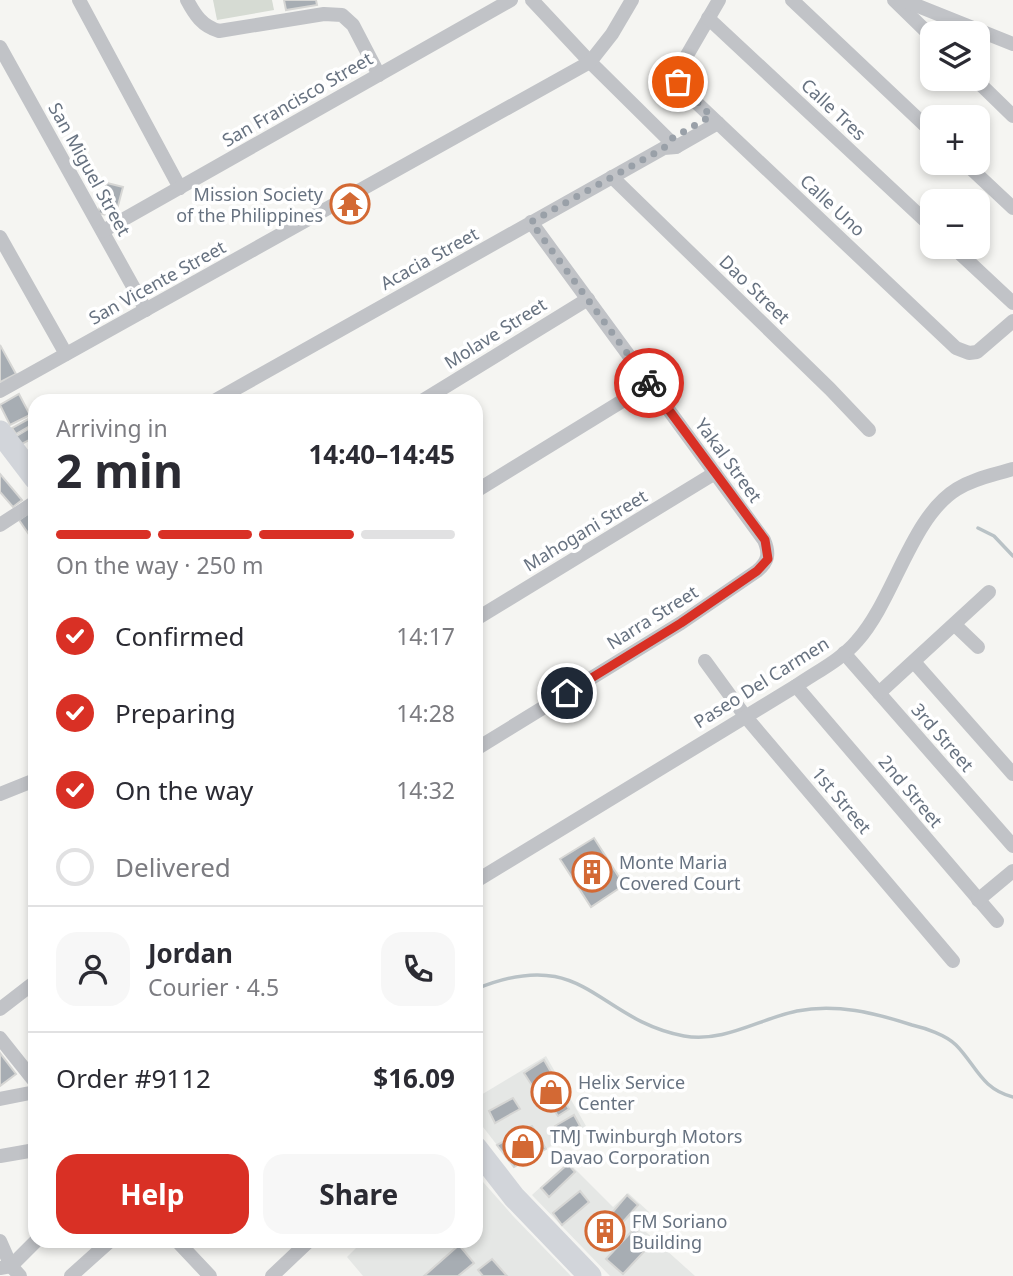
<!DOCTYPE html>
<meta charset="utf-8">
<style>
:root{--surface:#fff;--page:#f7f7f7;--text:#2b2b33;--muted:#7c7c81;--line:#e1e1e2;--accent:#d93025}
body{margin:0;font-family:"Noto Sans",sans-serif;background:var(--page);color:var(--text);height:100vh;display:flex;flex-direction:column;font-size:26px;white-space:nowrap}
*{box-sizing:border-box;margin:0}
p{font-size:23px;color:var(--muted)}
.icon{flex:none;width:38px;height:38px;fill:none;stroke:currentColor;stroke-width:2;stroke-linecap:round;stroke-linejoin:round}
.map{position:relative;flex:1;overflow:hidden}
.sheet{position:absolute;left:28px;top:394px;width:455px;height:854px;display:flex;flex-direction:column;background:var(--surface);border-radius:21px;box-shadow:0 4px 10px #0003}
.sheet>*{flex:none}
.buttons{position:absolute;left:920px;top:21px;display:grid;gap:14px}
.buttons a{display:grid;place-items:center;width:70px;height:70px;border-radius:14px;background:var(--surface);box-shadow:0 4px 10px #0003;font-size:35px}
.pin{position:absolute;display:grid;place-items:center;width:60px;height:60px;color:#fff;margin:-30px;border:4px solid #fff;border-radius:50%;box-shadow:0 2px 7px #0007}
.courier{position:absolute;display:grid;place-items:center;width:70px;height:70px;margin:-35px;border:5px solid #d93025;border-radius:50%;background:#fff;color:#222;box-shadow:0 2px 9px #0007}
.head em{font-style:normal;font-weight:700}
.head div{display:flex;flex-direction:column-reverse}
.head{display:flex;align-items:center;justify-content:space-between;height:119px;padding:0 28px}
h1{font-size:46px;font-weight:700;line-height:52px}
.bar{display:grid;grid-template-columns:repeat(4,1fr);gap:10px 7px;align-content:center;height:84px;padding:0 28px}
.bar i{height:9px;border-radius:5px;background:var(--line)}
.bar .current{background:var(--accent)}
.bar p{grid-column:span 4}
.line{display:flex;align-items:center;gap:18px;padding:0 28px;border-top:2px solid var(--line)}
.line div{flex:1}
.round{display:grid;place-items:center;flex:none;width:74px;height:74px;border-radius:21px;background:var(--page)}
ol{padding:0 28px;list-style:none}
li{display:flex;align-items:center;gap:21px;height:77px}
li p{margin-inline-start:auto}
li .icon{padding:7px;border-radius:50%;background:var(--accent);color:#fff;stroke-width:4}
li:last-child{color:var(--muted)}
li i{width:38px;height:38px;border:4px solid var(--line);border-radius:50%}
.button{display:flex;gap:14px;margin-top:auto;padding:14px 28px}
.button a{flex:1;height:80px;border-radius:21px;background:var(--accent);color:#fff;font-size:28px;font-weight:700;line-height:80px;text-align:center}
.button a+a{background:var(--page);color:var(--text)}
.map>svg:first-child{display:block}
</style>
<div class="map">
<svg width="1013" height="1276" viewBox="0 0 1013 1276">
<rect width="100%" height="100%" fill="#f5f5f2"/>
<g fill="#e5e7e5">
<path d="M546,1056L586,1126L546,1149L532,1126L497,1145L476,1118V1098Z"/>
<path d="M568,1162L613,1207L628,1193L649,1212L637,1224L695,1276H610L532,1195Z"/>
<path d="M476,1174L513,1216L571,1276H363L347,1257L363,1241H476Z"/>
</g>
<path fill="#d6dbd3" d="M213,0H272L274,10L217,20Z"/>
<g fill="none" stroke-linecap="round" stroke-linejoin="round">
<g stroke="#b9c2c6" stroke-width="3.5">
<path d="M978,528L994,536L1013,556"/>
<path d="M476,989C585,944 595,1019 684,1036C724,1043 759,1019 797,1011C836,1003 875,1013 912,1025C925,1028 946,1035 956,1045C976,1065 981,1089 1013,1097"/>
</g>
</g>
<g fill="#a7adb3" stroke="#d6d6d4" stroke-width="2">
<path d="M284,0H316L317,5L286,10Z"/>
<path d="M107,183L123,187L115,217L98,213Z"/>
<path d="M0,345L16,374L0,382Z"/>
<path d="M19,394L30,415L10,425L0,405Z"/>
<path d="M32,417L35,423L16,434L12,428Z"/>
<path d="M35,425V437L20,445L15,437Z"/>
<path d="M0,474L22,500L13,507L0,492Z"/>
<path d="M35,509V543L19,520Z"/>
<path d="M594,838L624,885L591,907L560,859Z"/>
<path d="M0,1053L16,1074L0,1086Z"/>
<path d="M544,1060L555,1079L540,1088L538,1084L533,1087L524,1073Z"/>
<path d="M552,1081L562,1097L550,1104L540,1088Z"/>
<path d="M562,1097L569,1109L558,1116L550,1104Z"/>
<path d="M513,1098L520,1109L495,1123L489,1111Z"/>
<path d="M574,1115L580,1126L562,1137L555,1126Z"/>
<path d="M532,1126L546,1149L514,1167L497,1145Z"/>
<path d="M568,1164L575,1172L549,1197L541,1188Z"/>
<path d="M580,1191L589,1202L562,1225L553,1213Z"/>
<path d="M627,1195L638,1205L622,1223L611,1214Z"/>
<path d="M609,1215L621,1224L601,1247L589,1237Z"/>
<path d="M634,1229L651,1244L623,1274L606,1259Z"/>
<path d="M459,1245L474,1263L458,1276H424Z"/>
<path d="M492,1259L507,1276H483L478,1270Z"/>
</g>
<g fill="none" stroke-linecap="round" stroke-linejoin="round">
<g stroke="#c1c3c7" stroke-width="14">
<path d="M79,0L180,188"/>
<path d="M187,0C195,15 202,26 219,31L324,14L342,15L353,25L379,75"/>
<path d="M532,0L590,62L676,147"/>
<path d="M719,0L679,69L677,77L682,89L956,348L969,353L977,352L1013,321"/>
<path d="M792,0L933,133"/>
<path d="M894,0L933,38"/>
<path d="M903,0L1013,44"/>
<path d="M708,18L933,228"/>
<path d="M0,47L146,310"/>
<path d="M975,79L1013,116"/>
<path d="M965,163L1013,208"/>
<path d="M612,177L830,389L869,430"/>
<path d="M103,231L511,0"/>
<path d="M0,237L66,354"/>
<path d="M953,247L1013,303"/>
<path d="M0,391L590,62L612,34L632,0"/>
<path d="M214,401L664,148L676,147L718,123"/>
<path d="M422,401L588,299"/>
<path d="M476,491L650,384"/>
<path d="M0,525L35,502"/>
<path d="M476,619L715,473"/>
<path d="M955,625L978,647"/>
<path d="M844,653L1013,846"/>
<path d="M705,661L745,716L953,961"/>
<path d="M914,662L1013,774"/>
<path d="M796,686L997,921"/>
<path d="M879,693L989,592"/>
<path d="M476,749L681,623L757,571C768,562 770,554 764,540L531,222"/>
<path d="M0,794L35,780"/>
<path d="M476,881L796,686C816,672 841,660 857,641C894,600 911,517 957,489C975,478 994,475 1013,469"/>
<path d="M978,900L1013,871"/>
<path d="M0,1009L35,982"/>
<path d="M0,1038L35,1082"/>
<path d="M0,1099L35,1092"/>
<path d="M0,1156L35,1150"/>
<path d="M0,1241L11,1266L20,1276"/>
<path d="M177,1241L210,1276"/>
<path d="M0,1268L11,1266L36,1241"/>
<path d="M71,1276L110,1241"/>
<path d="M272,1276L309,1241"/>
</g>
<g stroke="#d2d5da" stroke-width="23">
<path d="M0,432L35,478"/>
<path d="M476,1148L514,1197L590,1276"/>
</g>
</g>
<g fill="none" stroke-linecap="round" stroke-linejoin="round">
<path stroke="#99a0a8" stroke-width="7" stroke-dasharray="0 12.6" d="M649,383L531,222L664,148L669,140L711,116L678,82"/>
<path stroke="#d93025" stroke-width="9" d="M567,693L681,623L757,571L768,559L765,540L649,383"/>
</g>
<defs>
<g id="temple-ring" transform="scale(2.0125)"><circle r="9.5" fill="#fff" stroke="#d36934" stroke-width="1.5"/><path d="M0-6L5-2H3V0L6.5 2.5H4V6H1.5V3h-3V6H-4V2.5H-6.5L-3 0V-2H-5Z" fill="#d36934"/></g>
<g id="building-ring" transform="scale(2.0125)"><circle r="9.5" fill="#fff" stroke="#d36934" stroke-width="1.5"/><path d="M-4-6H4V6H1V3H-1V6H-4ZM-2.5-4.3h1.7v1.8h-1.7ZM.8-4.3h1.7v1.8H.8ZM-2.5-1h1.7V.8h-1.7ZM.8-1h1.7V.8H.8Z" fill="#d36934"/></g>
<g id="shop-ring" transform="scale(2.0125)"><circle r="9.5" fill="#fff" stroke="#d36934" stroke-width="1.5"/><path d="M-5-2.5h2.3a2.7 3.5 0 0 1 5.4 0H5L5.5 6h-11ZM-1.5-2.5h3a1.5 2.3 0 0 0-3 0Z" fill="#d36934"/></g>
</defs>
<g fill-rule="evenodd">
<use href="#temple-ring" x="350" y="204"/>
<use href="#building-ring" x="592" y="872"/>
<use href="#shop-ring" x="551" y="1092"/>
<use href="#shop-ring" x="523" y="1146"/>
<use href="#building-ring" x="605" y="1231"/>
</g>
<g text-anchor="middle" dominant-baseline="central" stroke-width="7" stroke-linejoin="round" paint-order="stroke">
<g font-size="18" fill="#677280" stroke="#fff">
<text transform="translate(297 99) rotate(-30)">San Francisco Street</text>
<text transform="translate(834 109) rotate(43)">Calle Tres</text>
<text transform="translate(90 169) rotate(61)">San Miguel Street</text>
<text transform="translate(833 205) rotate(43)">Calle Uno</text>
<text transform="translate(429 258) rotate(-29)">Acacia Street</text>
<text transform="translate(157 282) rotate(-29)">San Vicente Street</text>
<text transform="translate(755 289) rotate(44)">Dao Street</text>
<text transform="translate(495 333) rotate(-32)">Molave Street</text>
<text transform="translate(729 460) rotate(54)">Yakal Street</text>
<text transform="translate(585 530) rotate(-31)">Mahogani Street</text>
<text transform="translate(652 617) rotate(-32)">Narra Street</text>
<text transform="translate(761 682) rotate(-32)">Paseo Del Carmen</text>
<text transform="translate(943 737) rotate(49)">3rd Street</text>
<text transform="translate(911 791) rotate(50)">2nd Street</text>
<text transform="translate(842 800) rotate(50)">1st Street</text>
</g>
<g font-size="18" fill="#677280" stroke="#fff" text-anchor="start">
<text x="323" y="194" text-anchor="end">Mission Society<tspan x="323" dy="21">of the Philippines</tspan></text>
<text x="619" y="862">Monte Maria<tspan x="619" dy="21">Covered Court</tspan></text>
<text x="578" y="1082">Helix Service<tspan x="578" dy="21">Center</tspan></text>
<text x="550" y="1136">TMJ Twinburgh Motors<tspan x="550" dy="21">Davao Corporation</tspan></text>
<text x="632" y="1221">FM Soriano<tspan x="632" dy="21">Building</tspan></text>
</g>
</g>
</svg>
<div class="buttons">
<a><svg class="icon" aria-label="layers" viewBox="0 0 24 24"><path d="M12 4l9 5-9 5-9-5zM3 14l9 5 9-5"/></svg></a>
<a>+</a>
<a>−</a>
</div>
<div class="pin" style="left:678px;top:82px;background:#ea580c"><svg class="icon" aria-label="bag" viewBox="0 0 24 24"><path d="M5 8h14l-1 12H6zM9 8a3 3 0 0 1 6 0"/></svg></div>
<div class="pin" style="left:567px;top:693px;background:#1f2937"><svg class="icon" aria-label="home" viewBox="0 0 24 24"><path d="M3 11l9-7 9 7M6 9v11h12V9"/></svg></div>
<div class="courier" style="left:649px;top:383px"><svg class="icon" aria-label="bike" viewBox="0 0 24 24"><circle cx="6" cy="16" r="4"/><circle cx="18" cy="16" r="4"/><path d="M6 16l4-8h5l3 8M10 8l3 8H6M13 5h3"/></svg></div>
<section class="sheet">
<div class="head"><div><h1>2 min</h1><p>Arriving in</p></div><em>14:40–14:45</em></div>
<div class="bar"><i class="current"></i><i class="current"></i><i class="current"></i><i></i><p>On the way · 250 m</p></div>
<ol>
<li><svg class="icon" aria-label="check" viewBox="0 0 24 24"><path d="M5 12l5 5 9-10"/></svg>Confirmed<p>14:17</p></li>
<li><svg class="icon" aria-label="check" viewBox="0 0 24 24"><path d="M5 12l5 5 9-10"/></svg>Preparing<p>14:28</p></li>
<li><svg class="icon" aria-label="check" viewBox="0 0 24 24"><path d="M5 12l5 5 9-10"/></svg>On the way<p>14:32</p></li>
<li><i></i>Delivered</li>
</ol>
<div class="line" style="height:126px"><a class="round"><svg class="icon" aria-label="person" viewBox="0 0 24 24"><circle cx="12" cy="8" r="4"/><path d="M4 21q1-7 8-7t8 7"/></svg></a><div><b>Jordan</b><p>Courier · 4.5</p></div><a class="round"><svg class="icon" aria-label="phone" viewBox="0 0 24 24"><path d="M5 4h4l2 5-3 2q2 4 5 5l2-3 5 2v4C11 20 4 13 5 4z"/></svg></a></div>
<div class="line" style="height:91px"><div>Order #9112</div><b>$16.09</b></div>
<div class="button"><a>Help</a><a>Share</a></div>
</section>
</div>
